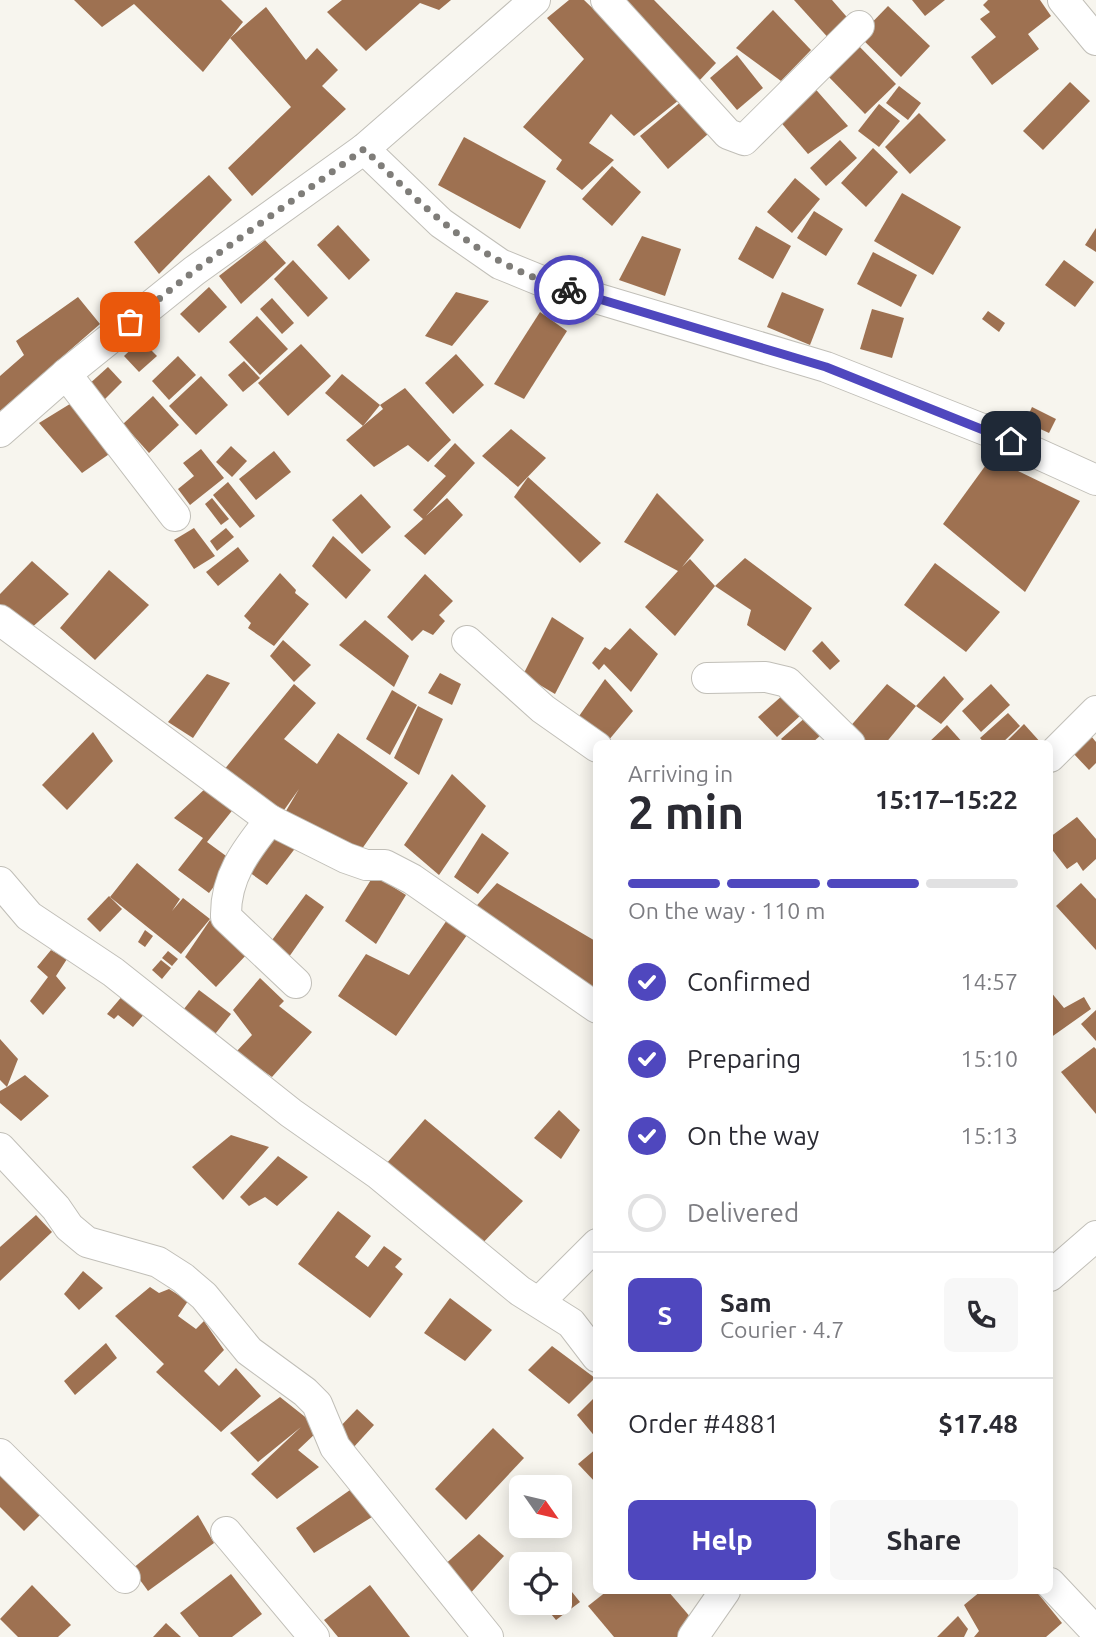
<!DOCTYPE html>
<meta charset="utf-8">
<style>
:root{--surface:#fff;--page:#f7f7f7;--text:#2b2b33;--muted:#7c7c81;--line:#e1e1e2;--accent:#4f47be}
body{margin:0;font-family:Ubuntu,sans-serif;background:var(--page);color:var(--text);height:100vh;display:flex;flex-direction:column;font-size:26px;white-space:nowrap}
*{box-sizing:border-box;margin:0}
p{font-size:23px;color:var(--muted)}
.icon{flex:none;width:38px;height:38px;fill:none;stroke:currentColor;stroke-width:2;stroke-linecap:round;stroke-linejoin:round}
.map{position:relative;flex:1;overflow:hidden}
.panel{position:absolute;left:593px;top:740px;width:460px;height:854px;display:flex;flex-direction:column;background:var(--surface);border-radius:10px;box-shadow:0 4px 18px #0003}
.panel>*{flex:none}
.needle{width:46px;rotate:124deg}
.buttons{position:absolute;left:509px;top:1475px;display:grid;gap:14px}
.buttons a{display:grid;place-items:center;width:63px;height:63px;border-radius:10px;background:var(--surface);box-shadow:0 4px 18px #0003;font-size:35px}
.pin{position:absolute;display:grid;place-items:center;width:60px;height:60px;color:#fff;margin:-30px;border-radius:14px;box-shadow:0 4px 10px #0006}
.courier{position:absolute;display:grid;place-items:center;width:70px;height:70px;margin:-35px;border:5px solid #4f47be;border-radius:50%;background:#fff;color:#222;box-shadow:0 2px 9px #0007}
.summary em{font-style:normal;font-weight:700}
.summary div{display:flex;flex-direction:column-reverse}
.summary{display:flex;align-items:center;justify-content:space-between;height:119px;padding:0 35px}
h1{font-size:46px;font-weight:700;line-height:52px}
.bar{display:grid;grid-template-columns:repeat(4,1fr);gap:10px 7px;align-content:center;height:84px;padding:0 35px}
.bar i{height:9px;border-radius:5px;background:var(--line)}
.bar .current{background:var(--accent)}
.bar p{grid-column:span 4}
.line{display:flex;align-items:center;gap:18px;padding:0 35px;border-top:2px solid var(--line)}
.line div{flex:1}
.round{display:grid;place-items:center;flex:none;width:74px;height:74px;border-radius:10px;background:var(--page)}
ol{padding:0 35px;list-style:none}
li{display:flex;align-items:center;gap:21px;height:77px}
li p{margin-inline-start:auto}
li .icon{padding:7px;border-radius:50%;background:var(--accent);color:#fff;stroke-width:4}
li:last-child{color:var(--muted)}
li i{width:38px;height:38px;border:4px solid var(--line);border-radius:50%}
.button{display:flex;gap:14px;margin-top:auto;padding:14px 35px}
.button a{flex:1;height:80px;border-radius:10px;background:var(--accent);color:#fff;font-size:28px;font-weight:700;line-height:80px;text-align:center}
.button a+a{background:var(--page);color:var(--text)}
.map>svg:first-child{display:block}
</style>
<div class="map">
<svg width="1096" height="1637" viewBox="0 0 1096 1637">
<rect width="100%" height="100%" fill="#f7f5ee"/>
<g fill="#9e7151">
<path d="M74,0H221L243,22L203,72L134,4L102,27Z"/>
<path d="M342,0H451L439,10L420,3L366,51L327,12Z"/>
<path d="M569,0H584L684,96L634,136L611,114L589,143L614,160L582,190L556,169L562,160L523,127L584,59L547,18Z"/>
<path d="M619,0H654L716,63L698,82Z"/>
<path d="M794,0H832L853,24L832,42Z"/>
<path d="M912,0H945L925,16Z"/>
<path d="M988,0H1040L1051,16L1028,34L1039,49L992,85L971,57L996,37L980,19L990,12L983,5Z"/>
<path d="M888,6L930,46L901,77L859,36Z"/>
<path d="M266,7L306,60L317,48L338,70L322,86L346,109L252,196L228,168L291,107L230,38Z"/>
<path d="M773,10L811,50L781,81L736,48Z"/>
<path d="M855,42L896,84L865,114L824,72Z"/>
<path d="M737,55L763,88L737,110L710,78Z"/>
<path d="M1070,82L1090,101L1043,150L1023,131Z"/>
<path d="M811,84L848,126L808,154L778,119Z"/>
<path d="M899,86L921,103L908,120L886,103Z"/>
<path d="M689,95L716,127L668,169L640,136Z"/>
<path d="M879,104L900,121L879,147L858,131Z"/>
<path d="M919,113L946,140L910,174L885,147Z"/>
<path d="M464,137L546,181L520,229L438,185Z"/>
<path d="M840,140L857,158L826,186L810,168Z"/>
<path d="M873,148L898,172L866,207L841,183Z"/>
<path d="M612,166L641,192L612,226L582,199Z"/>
<path d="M209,175L232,200L159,274L134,242Z"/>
<path d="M795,178L820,199L792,233L767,212Z"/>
<path d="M902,193L961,227L933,275L874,241Z"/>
<path d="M814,211L843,229L826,256L797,238Z"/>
<path d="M338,225L370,260L349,280L317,245Z"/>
<path d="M756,226L791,246L773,279L738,259Z"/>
<path d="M1096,228V252L1085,245Z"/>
<path d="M642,236L681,249L665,296L619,280Z"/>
<path d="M265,240L286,263L241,304L219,276Z"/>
<path d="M873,252L917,275L901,307L857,284Z"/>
<path d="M293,260L328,298L308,317L274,279Z"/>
<path d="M1064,260L1094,282L1075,307L1045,285Z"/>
<path d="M209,287L227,307L199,333L180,314Z"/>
<path d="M456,292L489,301L452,346L425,336Z"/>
<path d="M782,292L824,309L810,345L767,327Z"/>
<path d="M78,297L100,324L0,411V376L24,355L16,341Z"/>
<path d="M272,298L294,323L282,334L260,309Z"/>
<path d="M872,309L904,318L892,358L860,349Z"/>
<path d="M988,311L1005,323L999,332L982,319Z"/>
<path d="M540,312L567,331L524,399L494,384Z"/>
<path d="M257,316L288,349L260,375L229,342Z"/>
<path d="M141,340L157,356L139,372L124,356Z"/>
<path d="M301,344L331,376L288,416L258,383Z"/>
<path d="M456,354L484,385L453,414L425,383Z"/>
<path d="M178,356L196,375L169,400L152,381Z"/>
<path d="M244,361L260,378L243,392L228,375Z"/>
<path d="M108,367L122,382L102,402L87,386Z"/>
<path d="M342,374L380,405L363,426L325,393Z"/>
<path d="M201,376L228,405L196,435L169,406Z"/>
<path d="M405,388L451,440L428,462L408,445L374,467L346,440L383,409L380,405Z"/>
<path d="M153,396L179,425L149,453L123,424Z"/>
<path d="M78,399L115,450L82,473L39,423Z"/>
<path d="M1032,407L1056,419L1049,433L1025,422Z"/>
<path d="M511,429L546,458L518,487L482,456Z"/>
<path d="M455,443L475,463L426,516L447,498L463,515L425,555L404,536L423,519L413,510L446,476L434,466Z"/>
<path d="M231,446L247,461L232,477L216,462Z"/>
<path d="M201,449L224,478L190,505L178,489L194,476L183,463Z"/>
<path d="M274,451L291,472L256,500L239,479Z"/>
<path d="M991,458L1080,501L1025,592L943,524Z"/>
<path d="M528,477L601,543L580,563L514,497Z"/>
<path d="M228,482L255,516L240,528L213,495Z"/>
<path d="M657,493L704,540L682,567L690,559L715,586L675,636L645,607L678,571L624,542Z"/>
<path d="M361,494L391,527L362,554L332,520Z"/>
<path d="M212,498L229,519L221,525L205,504Z"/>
<path d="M194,528L215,556L194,569L174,540Z"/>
<path d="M226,528L234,537L217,551L210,541Z"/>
<path d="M333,536L371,570L346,599L312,566Z"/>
<path d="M238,547L249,561L218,586L206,572Z"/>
<path d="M745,558L812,608L785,651L747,625L751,610L715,586Z"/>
<path d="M32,561L69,594L28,631L0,605V594Z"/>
<path d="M935,563L1000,612L966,652L904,605Z"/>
<path d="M109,570L149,605L95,660L60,628Z"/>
<path d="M280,573L296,590L295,593L309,604L274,646L248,628L251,623L244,616Z"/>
<path d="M425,574L453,601L439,615L445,621L433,635L423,630L412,641L387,617Z"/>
<path d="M552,617L584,638L555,694L523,675Z"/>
<path d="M365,620L409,656L394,687L339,645Z"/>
<path d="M630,628L658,654L631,692L604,664L599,670L592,663L605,647L610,650Z"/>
<path d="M283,640L311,665L294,682L270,656Z"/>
<path d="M822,641L840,661L830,670L812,651Z"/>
<path d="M440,673L461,684L452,705L428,693Z"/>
<path d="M207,674L230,683L193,738L168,722Z"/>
<path d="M944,676L964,699L941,724L916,706Z"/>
<path d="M605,679L633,711L608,741L577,719Z"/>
<path d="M294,684L316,703L284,739L317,764L338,733L408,783L357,856L283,816L299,789L277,820L219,776Z"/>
<path d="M887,684L916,706L885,744H867L848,729Z"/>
<path d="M991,684L1010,705L981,732L962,711Z"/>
<path d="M392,690L417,705L390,755L366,739Z"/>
<path d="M783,695L801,715L777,737L758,717Z"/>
<path d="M418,706L443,719L419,775L394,758Z"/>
<path d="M1008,713L1020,726L1001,744H985L980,738Z"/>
<path d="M807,716L823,733L811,744H786L781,739Z"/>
<path d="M1024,724L1042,744H1003L1008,740Z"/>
<path d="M947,725L964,744H927Z"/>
<path d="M93,732L113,761L67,810L42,785Z"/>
<path d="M1091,736L1096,742V763L1089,770L1073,753Z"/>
<path d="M452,774L486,806L439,875L404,845Z"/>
<path d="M208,786L235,807L207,842L233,861L209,893L178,870L203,838L174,818Z"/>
<path d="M1077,817L1096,839V859L1083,871L1077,862L1067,869L1050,847V837Z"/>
<path d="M272,827L300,842L267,885L242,867Z"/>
<path d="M482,833L509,853L478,894L454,877Z"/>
<path d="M137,863L180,899L172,911L183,898L210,919L181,954L110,897Z"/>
<path d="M374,875L406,895L376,944L345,921Z"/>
<path d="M497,883L597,942V1005L470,913Z"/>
<path d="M1081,883L1096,899V950L1056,906Z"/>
<path d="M306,894L324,907L284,964L264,951Z"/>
<path d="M109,896L122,909L100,932L87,919Z"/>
<path d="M210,920L249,952L216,987L185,957Z"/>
<path d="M447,920L467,935L396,1036L338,996L366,954L409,975Z"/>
<path d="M145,930L153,936L145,947L138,942Z"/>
<path d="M51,950L67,959L56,976L66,988L43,1015L30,1001L48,977L37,967Z"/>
<path d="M168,951L178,959L172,966L162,958Z"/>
<path d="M161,960L171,968L162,979L152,970Z"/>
<path d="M260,978L284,1001L279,1006L312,1032L272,1077L236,1052L252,1035L233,1010Z"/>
<path d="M199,990L231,1014L208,1043L176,1019Z"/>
<path d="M1050,991L1064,1008L1084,997L1091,1009L1050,1038Z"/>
<path d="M124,994L146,1012L133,1027L118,1015L114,1019L107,1014Z"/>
<path d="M1096,1010V1041L1081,1024Z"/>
<path d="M0,1039L18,1059L7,1087L25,1075L49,1096L21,1121L0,1103V1091L7,1087L0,1080Z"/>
<path d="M1094,1047L1096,1049V1114L1061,1072Z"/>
<path d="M559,1110L580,1130L561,1159L534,1138Z"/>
<path d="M425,1119L523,1201L478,1248L380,1171Z"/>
<path d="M231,1135L269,1147L223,1200L192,1167Z"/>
<path d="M278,1156L308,1177L277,1206L265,1197L249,1206L240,1197Z"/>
<path d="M338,1211L371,1236L355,1257L368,1267L384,1246L402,1259L395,1267L403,1274L370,1318L298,1264Z"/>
<path d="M36,1215L52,1232L0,1281V1247Z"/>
<path d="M83,1271L103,1288L79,1310L64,1294Z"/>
<path d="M150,1287L159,1293L169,1289L188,1301L178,1316L196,1329L204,1321L224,1350L204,1371L219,1386L236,1368L261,1396L221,1432L156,1372L164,1364L115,1316Z"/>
<path d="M450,1298L492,1330L465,1361L424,1333Z"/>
<path d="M106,1343L117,1358L75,1395L64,1381Z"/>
<path d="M552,1346L595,1378L569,1404L528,1370Z"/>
<path d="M597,1395V1439L577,1415Z"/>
<path d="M280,1397L309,1420L317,1432L298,1450L319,1467L277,1499L251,1474L301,1427L258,1462L230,1433Z"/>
<path d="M357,1409L374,1425L352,1449L335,1432Z"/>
<path d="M493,1428L524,1458L466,1520L435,1489Z"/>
<path d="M597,1448V1484L578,1464Z"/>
<path d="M0,1473L44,1511L24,1531L0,1507Z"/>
<path d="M350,1490L372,1517L314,1553L296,1528Z"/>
<path d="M198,1515L214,1543L148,1591L132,1569Z"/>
<path d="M479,1534L504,1556L468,1596L442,1567Z"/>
<path d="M231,1574L262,1614L232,1637H199L180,1613Z"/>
<path d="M560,1577L580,1602L556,1620L542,1603H560Z"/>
<path d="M32,1585L71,1625L58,1637H18L0,1619Z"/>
<path d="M370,1585L410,1637H338L324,1620Z"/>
<path d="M607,1591H668L692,1619L678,1637H614L588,1606Z"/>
<path d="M981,1591H1036L1062,1623L1046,1637H974L979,1631L964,1605Z"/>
<path d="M958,1616L968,1629L964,1637H937Z"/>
<path d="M166,1623L181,1637H153Z"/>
</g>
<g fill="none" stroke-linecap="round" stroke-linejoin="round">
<g stroke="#c1bfb8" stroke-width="32">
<g id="minor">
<path d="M606,0L728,134L744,140L859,26"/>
<path d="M1063,0L1096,40"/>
<path d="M364,149L441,223L500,264L549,284L826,367L990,432L1096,480"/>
<path d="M66,374L175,516"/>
<path d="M0,432L66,374L194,271L364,149L535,0"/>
<path d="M0,620L270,820L346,858L366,865H385L412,879L597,1008"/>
<path d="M467,641L543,709L597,747"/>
<path d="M707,678L766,677L787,682L850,744"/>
<path d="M1050,757L1096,711"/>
<path d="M270,820C246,850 225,877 226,917L296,983"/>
<path d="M0,882L29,916L113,972L291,1113L378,1174L520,1291L571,1323L597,1357"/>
<path d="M0,1148L56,1208L69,1227L87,1242L158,1262L183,1278L204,1296L249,1351L305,1392L317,1404L335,1447L488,1637"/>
<path d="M1050,1276L1096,1236"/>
<path d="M539,1302L597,1244"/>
<path d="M0,1454L125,1578"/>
<path d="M226,1532L314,1637"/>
<path d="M1050,1583L1096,1632"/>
<path d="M693,1637L725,1591"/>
</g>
</g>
<use href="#minor" stroke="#fff" stroke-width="30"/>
</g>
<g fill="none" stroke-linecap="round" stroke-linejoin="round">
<path stroke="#7f7d79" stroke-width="7" stroke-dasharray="0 12.6" d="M130,322L194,271L364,149C430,213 477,262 569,290"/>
<path stroke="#4f47be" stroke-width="9" d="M569,290L826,367L1011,441"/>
</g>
</svg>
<div class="buttons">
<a><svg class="needle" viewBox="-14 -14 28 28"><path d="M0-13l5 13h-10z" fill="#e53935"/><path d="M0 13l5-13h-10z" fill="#7c7c81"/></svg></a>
<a><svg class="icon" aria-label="locate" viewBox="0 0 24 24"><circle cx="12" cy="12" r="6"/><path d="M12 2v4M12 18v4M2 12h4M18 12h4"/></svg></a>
</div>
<div class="pin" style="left:130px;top:322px;background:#ea580c"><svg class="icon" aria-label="bag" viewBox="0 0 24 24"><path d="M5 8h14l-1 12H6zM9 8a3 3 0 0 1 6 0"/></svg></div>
<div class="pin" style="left:1011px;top:441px;background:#1f2937"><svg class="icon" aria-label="home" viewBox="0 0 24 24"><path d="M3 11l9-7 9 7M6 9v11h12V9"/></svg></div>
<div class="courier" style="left:569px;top:290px"><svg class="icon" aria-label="bike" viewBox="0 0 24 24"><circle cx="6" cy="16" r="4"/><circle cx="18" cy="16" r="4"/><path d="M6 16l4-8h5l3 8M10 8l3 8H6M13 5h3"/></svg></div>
<section class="panel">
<div class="summary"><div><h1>2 min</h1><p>Arriving in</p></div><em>15:17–15:22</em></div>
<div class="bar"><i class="current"></i><i class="current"></i><i class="current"></i><i></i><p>On the way · 110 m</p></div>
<ol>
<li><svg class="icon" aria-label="check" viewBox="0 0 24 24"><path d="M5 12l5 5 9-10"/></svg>Confirmed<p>14:57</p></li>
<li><svg class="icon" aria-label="check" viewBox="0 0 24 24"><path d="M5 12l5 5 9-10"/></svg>Preparing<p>15:10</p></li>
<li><svg class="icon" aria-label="check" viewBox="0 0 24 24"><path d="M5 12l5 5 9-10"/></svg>On the way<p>15:13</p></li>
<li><i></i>Delivered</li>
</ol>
<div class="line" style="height:126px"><b class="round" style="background:var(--accent);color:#fff">S</b><div><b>Sam</b><p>Courier · 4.7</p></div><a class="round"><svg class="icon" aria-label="phone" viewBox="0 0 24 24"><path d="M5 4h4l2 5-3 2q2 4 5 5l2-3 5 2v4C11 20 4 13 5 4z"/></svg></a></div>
<div class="line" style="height:91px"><div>Order #4881</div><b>$17.48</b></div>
<div class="button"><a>Help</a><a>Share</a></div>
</section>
</div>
